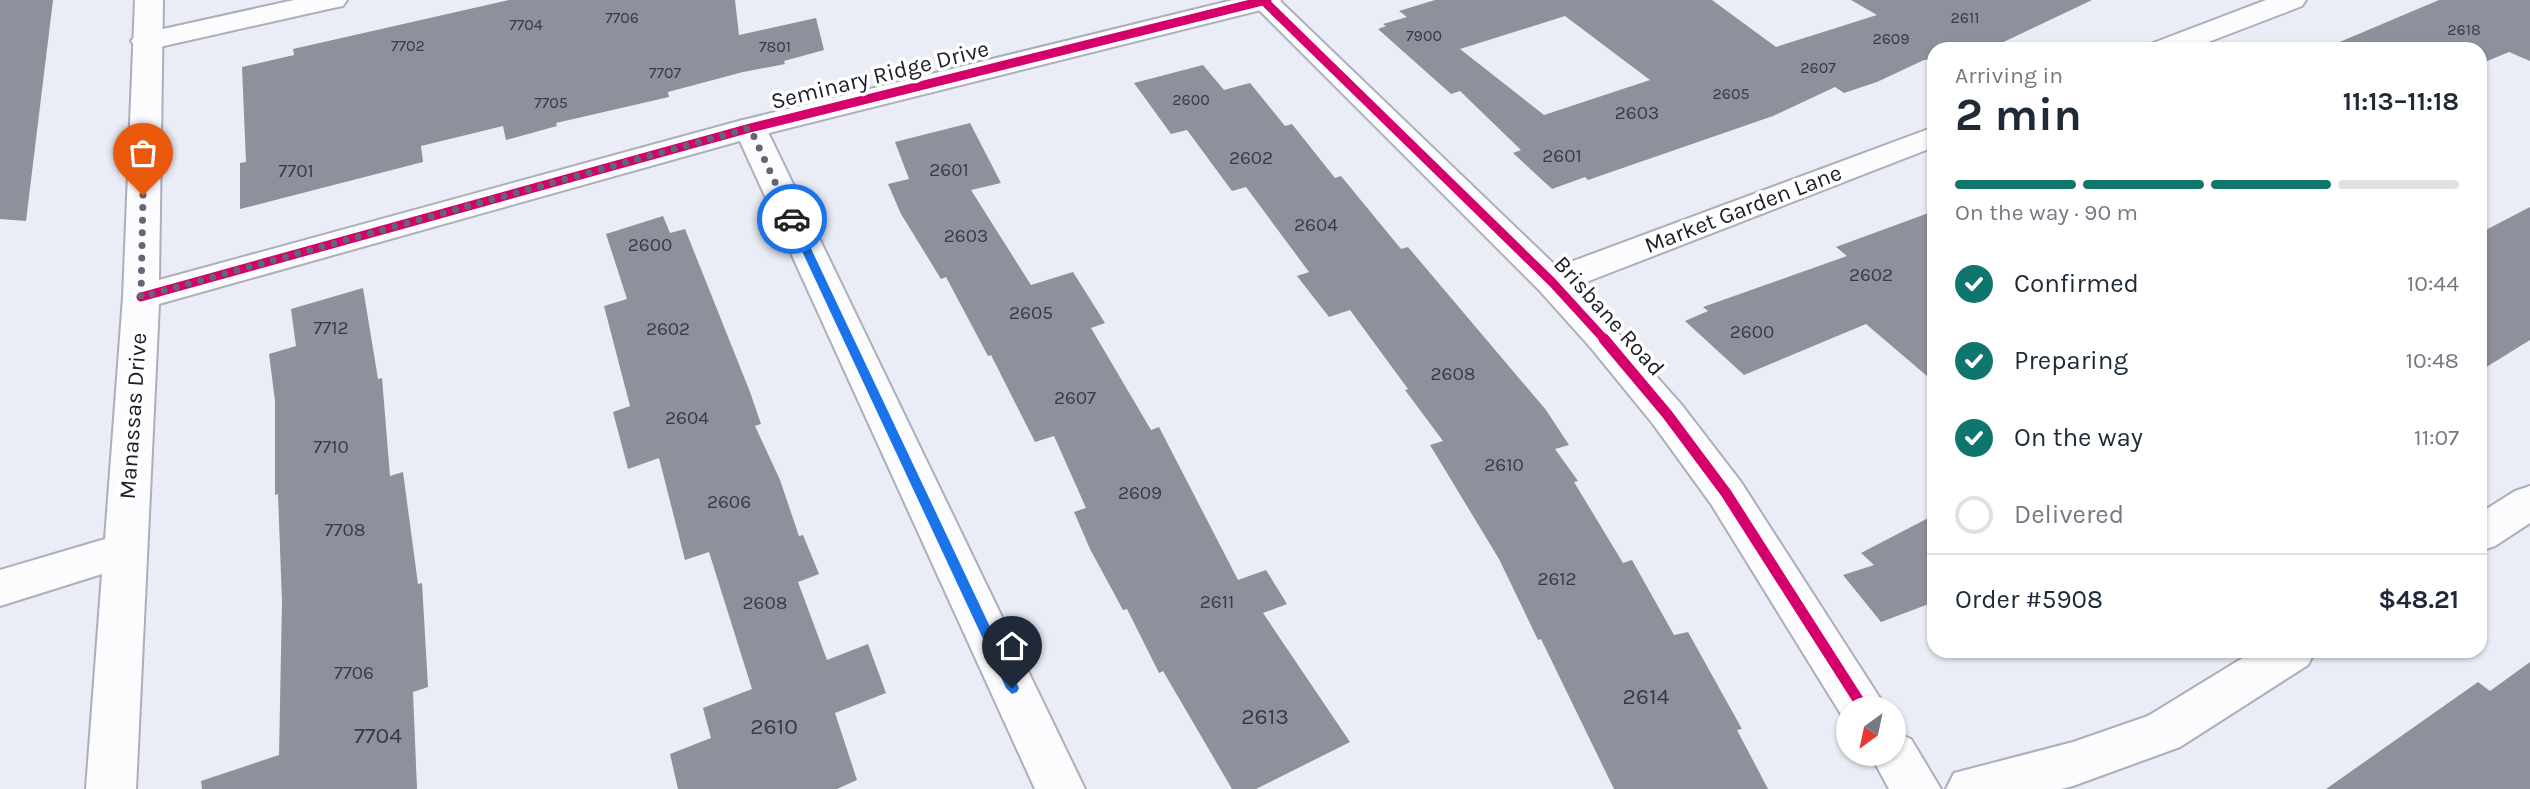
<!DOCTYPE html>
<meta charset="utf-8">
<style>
:root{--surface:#fff;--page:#f6f6f7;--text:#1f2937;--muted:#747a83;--line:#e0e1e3;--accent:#0f766e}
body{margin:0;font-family:Karla,sans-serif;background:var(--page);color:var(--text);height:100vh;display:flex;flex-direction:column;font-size:26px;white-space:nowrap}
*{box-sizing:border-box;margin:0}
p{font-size:23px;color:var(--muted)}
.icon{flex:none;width:38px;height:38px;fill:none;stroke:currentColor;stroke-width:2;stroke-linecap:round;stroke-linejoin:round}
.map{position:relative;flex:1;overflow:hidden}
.details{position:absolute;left:1927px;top:42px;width:560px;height:616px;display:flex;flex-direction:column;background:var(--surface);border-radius:21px;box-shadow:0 2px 5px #0004}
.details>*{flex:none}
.needle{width:46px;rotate:213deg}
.controls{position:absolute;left:1836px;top:696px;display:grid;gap:14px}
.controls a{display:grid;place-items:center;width:70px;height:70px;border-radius:50%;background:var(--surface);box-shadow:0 2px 5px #0004;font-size:35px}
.pin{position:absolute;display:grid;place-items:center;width:60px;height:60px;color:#fff;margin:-72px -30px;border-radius:50% 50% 50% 0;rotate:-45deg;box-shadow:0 0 7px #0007}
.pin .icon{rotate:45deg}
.courier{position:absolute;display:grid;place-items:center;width:70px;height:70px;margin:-35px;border:5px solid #1a73e8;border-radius:50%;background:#fff;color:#222;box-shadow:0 2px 9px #0007}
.head em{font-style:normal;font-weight:700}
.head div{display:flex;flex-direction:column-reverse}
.head{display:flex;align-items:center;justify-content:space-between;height:119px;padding:0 28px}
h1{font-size:46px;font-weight:700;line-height:52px}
.bar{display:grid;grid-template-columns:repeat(4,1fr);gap:10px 7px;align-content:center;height:84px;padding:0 28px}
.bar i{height:9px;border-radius:5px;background:var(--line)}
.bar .current{background:var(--accent)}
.bar p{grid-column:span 4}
.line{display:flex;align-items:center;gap:18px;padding:0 28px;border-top:2px solid var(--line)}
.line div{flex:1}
ol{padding:0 28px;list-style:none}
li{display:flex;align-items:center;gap:21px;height:77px}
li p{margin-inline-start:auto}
li .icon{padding:7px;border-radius:50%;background:var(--accent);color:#fff;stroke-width:4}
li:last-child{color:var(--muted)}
li i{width:38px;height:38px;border:4px solid var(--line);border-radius:50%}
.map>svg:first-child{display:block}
</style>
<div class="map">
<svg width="2530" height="789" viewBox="0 0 2530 789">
<rect width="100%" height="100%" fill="#eaecf6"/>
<g fill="#8e909b" fill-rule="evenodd">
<path d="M0,0H53L26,221L0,219Z"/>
<path d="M509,0H735L739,35L816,18L824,50L784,61L785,64L743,72L668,92L669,97L556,123L557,126L506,140L503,126L421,146L423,162L240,209V163L246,162L242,67L294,55L293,49Z"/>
<path d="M1435,0H1712L1776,47L1877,15L1851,0H2092L1989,49H1934V59L1924,60L1877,82L1844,93L1835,87L1773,116L1588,180L1585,177L1552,189L1513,153L1521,150L1460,91L1451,94L1378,29L1386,26L1383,24L1407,17L1399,11ZM1565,16L1650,80L1544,115L1460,49Z"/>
<path d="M2439,0H2530V61L2509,52L2485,62L2480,60V49H2323Z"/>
<path d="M1203,65L1224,90L1250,83L1285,126L1292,124L1335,178L1341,176L1401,249L1408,247L1546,410L1569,445L1555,449L1578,481L1574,482L1623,563L1632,560L1674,635L1688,632L1742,729L1737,730L1768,789H1614L1541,639L1538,640L1499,559L1430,445L1443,441L1405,390L1408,389L1350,310L1329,317L1297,276L1309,272L1246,187L1232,191L1187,130L1171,134L1134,83Z"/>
<path d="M970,123L1001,183L971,190L1031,285L1073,272L1105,323L1091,328L1151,430L1159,427L1238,580L1266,570L1287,604L1263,613L1350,742L1256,789H1232L1163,671L1159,673L1127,609L1123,610L1090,549L1074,512L1086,508L1054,436L1035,442L991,355L988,356L946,277L941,279L901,214L888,184L909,179L895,142Z"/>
<path d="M2530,207V340L2480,371V233Z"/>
<path d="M1934,211V382L1866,324L1744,375L1685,321L1708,311L1703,307L1847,256L1836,247Z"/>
<path d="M663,216L670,233L685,229L750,392L761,424L755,426L780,480L799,536L803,535L819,574L798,582L827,660L868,644L886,693L835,713L857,780L837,789H678L670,754L711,738L703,708L752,689L709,552L685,560L659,458L628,469L613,412L630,406L604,306L627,299L606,234Z"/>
<path d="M363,288L378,379L382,378L390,476L403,472L418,584L422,583L428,687L413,692L417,789H202L201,781L279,755L282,602L278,494L275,495V401L269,354L296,346L291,309Z"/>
<path d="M1934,515V602L1881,622L1843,575L1874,565L1861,553Z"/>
<path d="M2530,662V789H2326L2478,682L2490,691Z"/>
</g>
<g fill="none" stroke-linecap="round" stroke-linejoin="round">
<g stroke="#acaeba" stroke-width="4">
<g id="minor">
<path d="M294,0H347L343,6L333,8L146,50L136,47L131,41L136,35Z"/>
<path d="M1279,0L1557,267L1934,127V147L1576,286L1681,404L1741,482L1887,709H1848L1847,724L1711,504L1653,424L1591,348L1539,290L1250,1Z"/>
<path d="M2266,0H2306L2302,6L2190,49H2148L2153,43Z"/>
<path d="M750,119L761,121L766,128L1085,789H1035L734,128L739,121Z"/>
<path d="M2530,486V523L2495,546L2480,551V513L2515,491Z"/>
<path d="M2254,651H2315L2308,665L2180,747L2073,786L2061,789H1946L1954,773L2073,742L2148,716Z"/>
<path d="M1894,732L1911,739L1941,789H1889L1870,754H1894Z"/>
</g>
</g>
<g stroke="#acaeba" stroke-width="4">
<path id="tertiary" d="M135,0H163L159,280L739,121L1233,0H1281L1277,6L761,135L159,304L136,789H86L102,574L0,606V570L105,539L123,297Z"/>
</g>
<use href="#minor" fill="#fcfcfe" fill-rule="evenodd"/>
<use href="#tertiary" fill="#fcfcfe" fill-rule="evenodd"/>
<g stroke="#fff" stroke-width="12">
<g id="cycleway-far1">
<path d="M1264,1L1552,282L1605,340"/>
<path d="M141,297L750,128L1267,0"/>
</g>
</g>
<g stroke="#fff" stroke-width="16">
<path id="cycleway" d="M1604,339L1667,414L1726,493L1864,709"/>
</g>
<use href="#cycleway-far1" stroke="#d6006c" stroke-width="9"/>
<use href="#cycleway" stroke="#d6006c" stroke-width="11"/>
</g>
<path fill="#1a73e8" d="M792,216L797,219L1019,688L1017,692L1012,694L1006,688L787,219Z"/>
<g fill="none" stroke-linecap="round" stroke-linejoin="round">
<path stroke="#646673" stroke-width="7" stroke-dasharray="0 12.6" d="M143,195L141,297L750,128L792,219"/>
</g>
<g text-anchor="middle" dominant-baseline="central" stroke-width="7" stroke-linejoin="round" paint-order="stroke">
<g font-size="16" fill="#383a48">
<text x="622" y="17">7706</text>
<text x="1965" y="17">2611</text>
<text x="526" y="24">7704</text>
<text x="2464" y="29">2618</text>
<text x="1424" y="35">7900</text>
<text x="1891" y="38">2609</text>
<text x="408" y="45">7702</text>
<text x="775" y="46">7801</text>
<text x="1818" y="67">2607</text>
<text x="665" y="72">7707</text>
<text x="1731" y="93">2605</text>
<text x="1191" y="99">2600</text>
<text x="551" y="102">7705</text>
</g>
<g font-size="19" fill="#383a48">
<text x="1637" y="113">2603</text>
<text x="1562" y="156">2601</text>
<text x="1251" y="158">2602</text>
<text x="949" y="170">2601</text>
<text x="296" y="171">7701</text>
<text x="1316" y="225">2604</text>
<text x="966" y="236">2603</text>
<text x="650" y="245">2600</text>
<text x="1871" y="275">2602</text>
<text x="1031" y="313">2605</text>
<text x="331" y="328">7712</text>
<text x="668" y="329">2602</text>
<text x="1752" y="332">2600</text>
<text x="1453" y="374">2608</text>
<text x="1075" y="398">2607</text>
<text x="687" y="418">2604</text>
<text x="331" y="447">7710</text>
<text x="1504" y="465">2610</text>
<text x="1140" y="493">2609</text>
<text x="729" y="502">2606</text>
<text x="345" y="530">7708</text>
<text x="1557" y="579">2612</text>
<text x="1217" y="602">2611</text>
<text x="765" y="603">2608</text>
<text x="354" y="673">7706</text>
</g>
<g font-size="23" fill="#1c1e2d" stroke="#fff">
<text transform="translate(880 75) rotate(-14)">Seminary Ridge Drive</text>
<text transform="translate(1743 209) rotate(-21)">Market Garden Lane</text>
<text transform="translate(1609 316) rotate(48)">Brisbane Road</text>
<text transform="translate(133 416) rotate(-86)">Manassas Drive</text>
</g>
<g font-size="23" fill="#383a48">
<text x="1646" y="696">2614</text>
<text x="1265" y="716">2613</text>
<text x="774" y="726">2610</text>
<text x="378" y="735">7704</text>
</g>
</g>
</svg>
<div class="controls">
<a><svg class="needle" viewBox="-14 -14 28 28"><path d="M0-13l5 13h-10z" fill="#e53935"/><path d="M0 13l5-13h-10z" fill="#747a83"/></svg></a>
</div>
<div class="pin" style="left:143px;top:195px;background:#ea580c"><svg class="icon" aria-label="bag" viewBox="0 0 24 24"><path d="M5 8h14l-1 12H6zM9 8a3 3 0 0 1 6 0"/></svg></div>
<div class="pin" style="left:1012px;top:688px;background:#1f2937"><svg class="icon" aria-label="home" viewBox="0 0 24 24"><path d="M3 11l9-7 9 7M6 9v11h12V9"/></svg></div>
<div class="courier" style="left:792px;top:219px"><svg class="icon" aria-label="car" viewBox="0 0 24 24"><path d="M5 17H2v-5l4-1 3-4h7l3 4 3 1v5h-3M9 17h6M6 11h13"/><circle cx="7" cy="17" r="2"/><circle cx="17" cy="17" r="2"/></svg></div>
<section class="details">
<div class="head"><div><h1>2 min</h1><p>Arriving in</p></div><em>11:13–11:18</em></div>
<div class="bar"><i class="current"></i><i class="current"></i><i class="current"></i><i></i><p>On the way · 90 m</p></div>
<ol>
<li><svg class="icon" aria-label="check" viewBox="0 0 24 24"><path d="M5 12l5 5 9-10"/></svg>Confirmed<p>10:44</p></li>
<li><svg class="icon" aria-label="check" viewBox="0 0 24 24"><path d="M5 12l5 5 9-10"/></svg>Preparing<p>10:48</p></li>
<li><svg class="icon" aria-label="check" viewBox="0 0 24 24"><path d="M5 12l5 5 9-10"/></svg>On the way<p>11:07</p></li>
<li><i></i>Delivered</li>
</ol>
<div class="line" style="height:91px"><div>Order #5908</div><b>$48.21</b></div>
</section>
</div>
